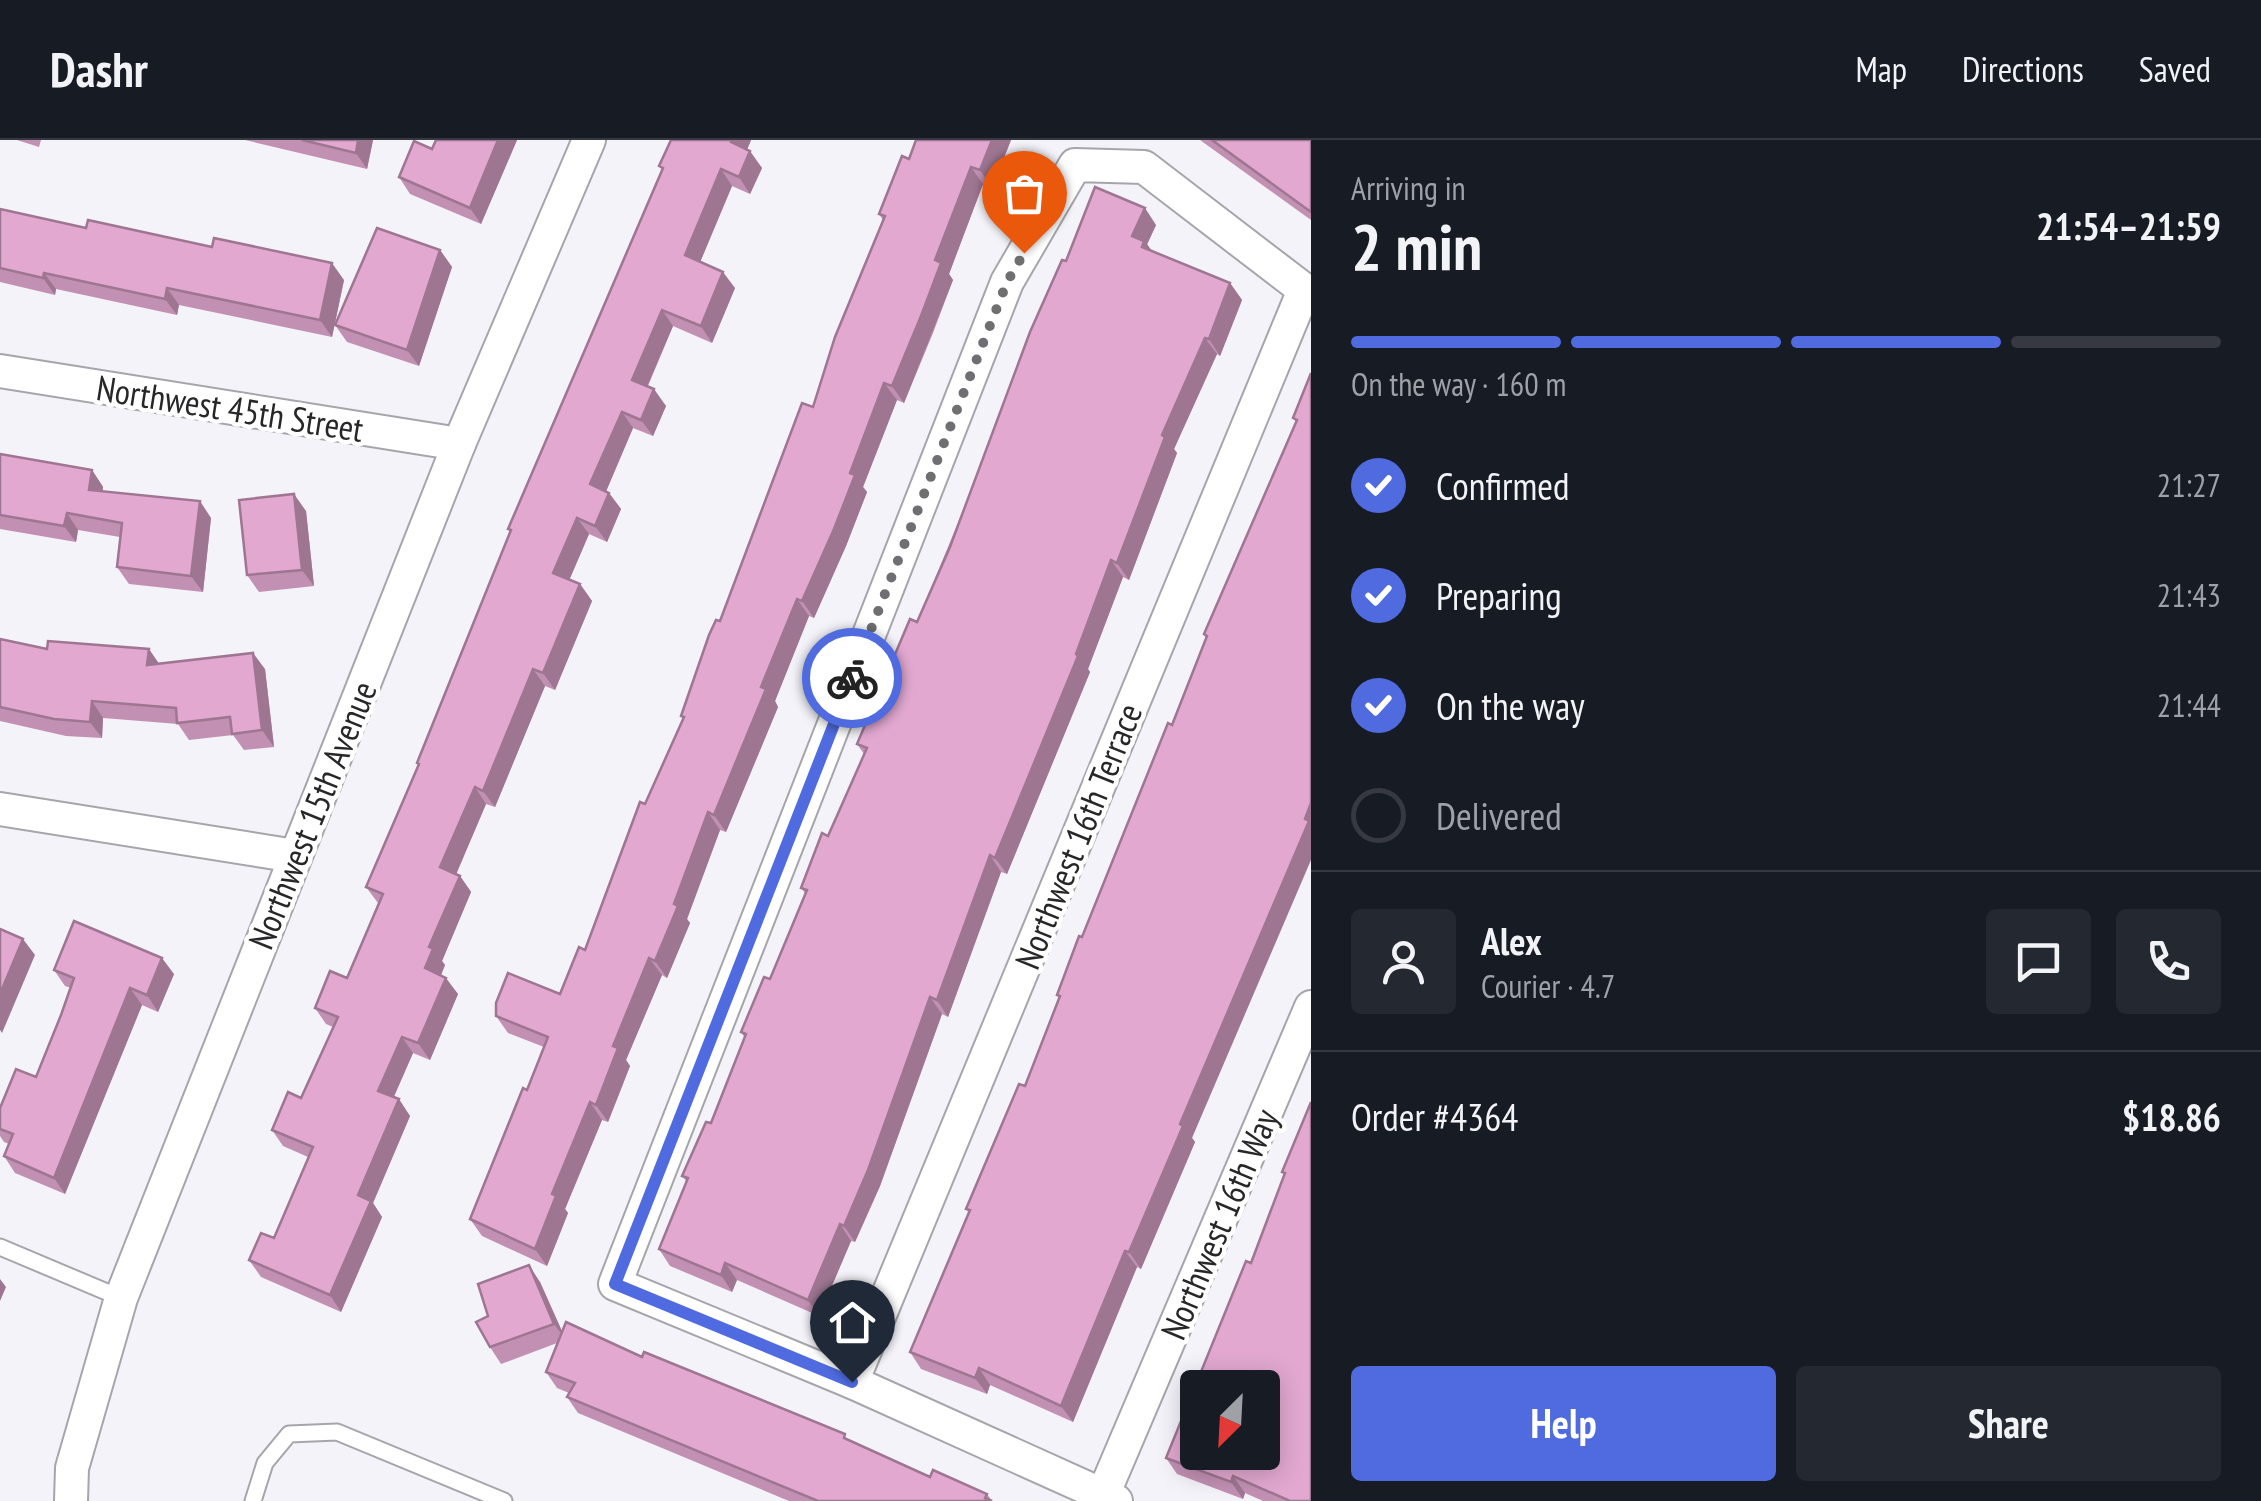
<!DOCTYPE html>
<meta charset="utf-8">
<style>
:root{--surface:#171b24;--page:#242831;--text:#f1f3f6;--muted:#9ea1a6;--line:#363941;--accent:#4f6bdf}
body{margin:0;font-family:"PT Sans Narrow",sans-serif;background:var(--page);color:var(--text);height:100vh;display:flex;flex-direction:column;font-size:38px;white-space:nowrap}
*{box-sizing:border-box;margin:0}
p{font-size:32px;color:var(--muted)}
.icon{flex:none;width:55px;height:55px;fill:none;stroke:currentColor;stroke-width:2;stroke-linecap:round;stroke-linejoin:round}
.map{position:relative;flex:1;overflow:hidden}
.panel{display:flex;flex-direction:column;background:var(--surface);width:950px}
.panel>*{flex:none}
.needle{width:65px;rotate:204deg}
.tools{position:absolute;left:1180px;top:1230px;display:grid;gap:20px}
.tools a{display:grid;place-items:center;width:100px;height:100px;border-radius:10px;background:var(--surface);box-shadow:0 5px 25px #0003;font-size:50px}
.pin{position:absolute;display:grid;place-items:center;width:85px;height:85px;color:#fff;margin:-102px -42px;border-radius:50% 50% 50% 0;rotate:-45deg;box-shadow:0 0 10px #0007}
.pin .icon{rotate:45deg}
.courier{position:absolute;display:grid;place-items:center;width:100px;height:100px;margin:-50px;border:8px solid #4f6bdf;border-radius:50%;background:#fff;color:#222;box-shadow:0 2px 12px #0007}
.head em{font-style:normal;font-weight:700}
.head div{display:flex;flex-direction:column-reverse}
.head{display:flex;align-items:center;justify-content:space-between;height:170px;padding:0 40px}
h1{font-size:65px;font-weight:700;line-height:75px}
.bar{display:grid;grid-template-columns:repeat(4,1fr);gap:15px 10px;align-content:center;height:120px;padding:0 40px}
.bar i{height:12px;border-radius:8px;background:var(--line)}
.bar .on{background:var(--accent)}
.bar p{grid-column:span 4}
.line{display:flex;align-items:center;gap:25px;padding:0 40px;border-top:2px solid var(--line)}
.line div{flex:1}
.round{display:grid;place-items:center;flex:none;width:105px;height:105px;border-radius:10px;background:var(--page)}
ol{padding:0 40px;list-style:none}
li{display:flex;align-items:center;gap:30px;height:110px}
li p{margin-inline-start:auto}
li .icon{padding:10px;border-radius:50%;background:var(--accent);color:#fff;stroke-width:4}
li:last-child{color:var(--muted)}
li i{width:55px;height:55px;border:5px solid var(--line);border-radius:50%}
.button{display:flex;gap:20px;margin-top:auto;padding:20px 40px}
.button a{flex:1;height:115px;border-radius:10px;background:var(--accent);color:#fff;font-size:40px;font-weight:700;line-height:115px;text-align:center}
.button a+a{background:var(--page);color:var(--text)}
header{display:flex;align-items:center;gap:60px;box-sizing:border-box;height:140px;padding:0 50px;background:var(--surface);border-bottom:2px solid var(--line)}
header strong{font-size:48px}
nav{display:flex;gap:55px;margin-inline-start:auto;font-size:35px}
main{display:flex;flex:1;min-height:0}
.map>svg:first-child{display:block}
</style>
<header>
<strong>Dashr</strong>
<nav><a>Map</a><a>Directions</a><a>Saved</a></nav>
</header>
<main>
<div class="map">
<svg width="1311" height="1361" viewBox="0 0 1311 1361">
<rect width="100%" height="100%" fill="#f4f3f9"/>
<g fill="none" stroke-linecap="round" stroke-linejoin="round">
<g stroke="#a6a5ab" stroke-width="19">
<g id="lane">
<path d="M0,1107L121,1158"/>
<path d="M253,1361L265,1323L289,1294L337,1292L504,1361"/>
</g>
</g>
<g stroke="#a6a5ab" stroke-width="36">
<g id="street">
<path d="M0,231L459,304"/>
<path d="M0,669L295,716"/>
<path d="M852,1242L1304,150"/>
<path d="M1103,1355L1311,867"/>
<path d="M71,1361L72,1328L121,1158L459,304L589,0"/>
<path d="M1116,1361L852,1242L615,1144L1007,142L1075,25L1144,27L1311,155"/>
</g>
</g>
<use href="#lane" stroke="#fff" stroke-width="15"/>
<use href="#street" stroke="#fff" stroke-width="32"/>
</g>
<g fill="#c290b3">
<path d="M17,0H41L39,7Z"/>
<path d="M245,0H373L367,29Z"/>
<path d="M436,0H517L481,84L410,54L399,37L432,9Z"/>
<path d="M671,0H751L747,10L762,28L750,54L732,46L700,122L735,148L712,203L673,186L648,246L666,266L653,296L633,288L606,351L609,353L621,369L607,402L589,394L569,440L580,444L592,461L555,550L545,546L495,667L486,664L456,734L460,736L471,752L442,821L445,825L441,835L458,854L430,920L413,913L394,957L410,976L373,1063L382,1077L341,1172L261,1137L249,1120L274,1098L308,1017L283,1006L272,990L301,958L333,887L326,884L315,868L347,838L378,763L366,747L419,626L417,623L511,393L508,389L662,30L659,26Z"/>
<path d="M1011,0L992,48L983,44L949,134L953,140L933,193L904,263L897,260L863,347L867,352L846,406L814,478L809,476L775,561L778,567L726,692L720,690L687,779L690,783L667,838L662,835L626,920L630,926L608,982L602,980L565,1069L568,1073L547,1126L482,1096L470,1079L527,950L544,907L508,893L496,876L560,854L585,810L645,664L683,579L681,576L720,481L813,267L883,80L879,74L909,19Z"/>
<path d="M1200,0H1311V80Z"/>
<path d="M0,69L86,88L344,140L332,197L179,165L177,175L56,149L55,155L0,142Z"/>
<path d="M1156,85L1147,105L1152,111L1230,143L1242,160L1220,216L1217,214L1174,309L1177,313L1129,440L1123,437L1088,529L1090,532L1007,734L1001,732L948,877L942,874L880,1046L855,1102L851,1101L819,1176L737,1140L732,1152L670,1126L659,1109L687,1042L682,1036L711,983L745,898L741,892L770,839L805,753L801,748L828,696L864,614L857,604L917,482L1066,121Z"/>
<path d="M440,110L452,127L419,226L347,202L335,185Z"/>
<path d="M1311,233L1192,998L1195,1002L1141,1129L1137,1127L1073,1282L990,1245L987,1254L921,1229L910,1212L969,1073L966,1069L1025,946L1059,858L1057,855L1172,585L1206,499L1204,494L1296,282L1293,278Z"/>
<path d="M0,314L92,330L103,347V351L211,378L203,452L129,444L117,427L120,397L78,390L76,402L0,389Z"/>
<path d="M306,371L314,446L259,452L247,435Z"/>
<path d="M0,499L47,509L159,524L265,529L274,607L244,610L233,595L189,600L178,584L103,578L102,598L66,596L0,581Z"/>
<path d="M54,830L174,834L158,872L142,865L65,1054L15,1033L4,1016L9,1004L4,1002L0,996V968L36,937L71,848L65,846Z"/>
<path d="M1311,962V1361H1263L1245,1353L1243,1359L1177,1334L1166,1318L1251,1123L1284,1035L1282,1032Z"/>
<path d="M540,1142L562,1192L642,1217L850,1301L930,1337L987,1354L992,1361H789L578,1273L567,1257L569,1253L557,1248L546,1232L557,1203L501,1224L490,1207L488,1176Z"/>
</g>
<g fill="#9e7692">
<path d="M358,0H373L367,29L356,13Z"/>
<path d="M498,0H517L481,84L470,68Z"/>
<path d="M732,0H751L743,19L731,2Z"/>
<path d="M992,0H1011L992,48L980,30Z"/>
<path d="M750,11L762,28L750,54L739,37Z"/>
<path d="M971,27L983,44L949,134L953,140L904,263L892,246L935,120Z"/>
<path d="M721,29L732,46L696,132L685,115Z"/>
<path d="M1145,68L1156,85L1147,104L1156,117L1144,111L1132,96Z"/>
<path d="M440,110L452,127L419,226L407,210Z"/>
<path d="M332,123L344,140L332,197L320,180Z"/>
<path d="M723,132L735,148L712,203L701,186Z"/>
<path d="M44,133L56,149L55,155L43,138Z"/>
<path d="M1230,143L1242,160L1220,216L1209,199Z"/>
<path d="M167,148L179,165L177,175L165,159Z"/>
<path d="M662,170L673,186L643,256L632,240Z"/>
<path d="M1205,198L1217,214L1174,309L1177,313L1129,440L1117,423L1162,295Z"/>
<path d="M884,243L897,260L863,347L867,352L846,406L814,478L802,461Z"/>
<path d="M654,249L666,266L653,296L641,280Z"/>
<path d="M622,272L633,288L602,361L590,344Z"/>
<path d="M92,330L103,347L100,366L89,350Z"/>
<path d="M609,353L621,369L607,402L595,386Z"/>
<path d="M294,354L306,371L314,446L302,430Z"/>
<path d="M200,361L211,378L203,452L191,436Z"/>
<path d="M67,373L78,390L76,402L64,386Z"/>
<path d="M577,378L589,394L565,450L553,433Z"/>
<path d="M1111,420L1123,437L1088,529L1090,532L1007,734L995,718L1076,514Z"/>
<path d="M580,444L592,461L555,550L543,533Z"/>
<path d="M797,459L809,476L775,561L778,567L726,692L714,675L761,547Z"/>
<path d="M149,509L160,525H147Z"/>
<path d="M253,513L265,529L274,607L262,590Z"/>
<path d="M533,529L545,546L495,667L483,651Z"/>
<path d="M92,561L103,578L102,598L90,582Z"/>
<path d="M475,647L486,664L452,744L440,727Z"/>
<path d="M1311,663V720L1192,998L1195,1002L1141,1129L1129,1112L1180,984Z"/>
<path d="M708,672L720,690L687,779L690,783L667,838L655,821Z"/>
<path d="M990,715L1001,732L948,877L937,860Z"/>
<path d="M460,736L471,752L442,821L445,825L437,845L425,828L429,807Z"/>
<path d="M23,799L35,815L2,893L0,890V854Z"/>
<path d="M162,818L174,834L158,872L147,855Z"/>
<path d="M649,818L662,835L626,920L630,926L608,982L596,965L613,906Z"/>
<path d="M446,838L458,854L430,920L418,903Z"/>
<path d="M130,848L142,865L65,1054L54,1038Z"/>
<path d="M930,857L942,874L880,1046L855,1102L844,1086Z"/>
<path d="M402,897L413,913L389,967L378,951Z"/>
<path d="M399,959L410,976L373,1063L382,1077L341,1172L330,1155L358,1055Z"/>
<path d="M590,962L602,980L565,1069L568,1073L547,1126L535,1109L552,1054Z"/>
<path d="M840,1084L851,1101L819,1176L808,1160Z"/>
<path d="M1125,1111L1137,1127L1073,1282L1061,1266Z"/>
<path d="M725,1123L737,1140L732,1152L721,1135Z"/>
<path d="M529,1125L540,1142L566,1200L554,1184Z"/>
<path d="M0,1139L6,1147L0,1161Z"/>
<path d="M979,1228L990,1245L987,1254L975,1238Z"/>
<path d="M1233,1336L1245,1353L1243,1359L1231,1342Z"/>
</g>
<g fill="#e2a8d0" stroke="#9e7692" stroke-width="2.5" fill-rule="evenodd">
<path d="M302,0H358L356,13Z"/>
<path d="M436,0H498L470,68L399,37L414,1L432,9Z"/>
<path d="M671,0H732L731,2L750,11L739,37L721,29L685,115L723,132L701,186L662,170L632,240L654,249L641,280L622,272L590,344L609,353L595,386L577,378L553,433L580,444L543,533L533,529L483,651L475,647L440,727L460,736L429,807L433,809L425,828L446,838L418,903L402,897L378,951L399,959L358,1055L371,1061L330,1155L249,1120L261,1093L274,1098L313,1007L272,990L288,952L301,958L338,877L315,868L330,831L347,838L383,754L366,747L419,624L417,623L511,390L508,389L663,28L659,26Z"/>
<path d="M916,0H992L980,30L971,27L935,120L941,123L921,176L892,246L884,243L850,333L855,335L834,389L802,461L797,459L761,547L766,549L714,675L708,672L674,764L678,766L655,821L649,818L613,906L618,908L596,965L590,962L552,1054L556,1056L535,1109L470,1079L523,948L527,950L548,897L496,876V863L508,833L560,854L579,807L585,810L640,662L645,664L684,577L681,576L709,495L716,480L720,481L802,263L813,267L835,197L885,76L879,74L902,16L909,19Z"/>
<path d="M1212,0H1311V72Z"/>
<path d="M1095,47L1145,68L1132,96L1144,101L1142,107L1230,143L1209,199L1205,198L1162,295L1165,297L1117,423L1111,420L1076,514L1078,516L995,718L990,715L937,860L930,857L868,1030L844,1086L840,1084L808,1160L725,1123L721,1135L659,1109L688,1038L682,1036L706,982L711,983L746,894L741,892L764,837L770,839L807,750L801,748L822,693L828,696L867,608L857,604L910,479L917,482L950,407L1030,192L1062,120L1066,121Z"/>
<path d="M0,69L86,88L88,80L212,107L214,98L332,123L320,180L167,148L165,159L44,133L43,138L0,128Z"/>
<path d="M377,88L440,110L407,210L335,185Z"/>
<path d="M1311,233V663L1305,679L1309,681L1180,984L1183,986L1129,1112L1125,1111L1061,1266L979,1228L975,1238L910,1212L970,1070L966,1069L1019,944L1025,946L1060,856L1057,855L1079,796L1082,797L1168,583L1172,585L1207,496L1204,494L1297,280L1293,278Z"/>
<path d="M0,314L92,330L89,350L200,361L191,436L117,427L122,383L67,373L64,386L0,375Z"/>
<path d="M294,354L302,430L247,435L239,360Z"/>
<path d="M0,499L47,509L48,501L149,509L147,525L253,513L262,590L232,594L230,577L177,583L176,568L92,561L90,582L54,579L0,567Z"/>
<path d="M74,781L162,818L147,855L130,848L54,1038L4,1016L13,994L0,989V968L16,929L36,937L61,875L74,838L54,830Z"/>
<path d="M0,789L23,799L0,854Z"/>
<path d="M1311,962V1361H1290L1233,1336L1231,1342L1166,1318L1246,1121L1251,1123L1285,1033L1282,1032ZM1198,1248H1262V1312H1198Z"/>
<path d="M529,1125L554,1184L490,1207L476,1182L488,1176L478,1144Z"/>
<path d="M566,1182L642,1217L644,1212L845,1294L844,1298L930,1337L933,1330L987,1354L985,1358L992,1361H818L567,1257L575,1243L546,1232Z"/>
</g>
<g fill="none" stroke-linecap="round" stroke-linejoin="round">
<path stroke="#6f6e72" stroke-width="10" stroke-dasharray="0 18" d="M852,538L1007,142L1024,113"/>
<path stroke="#4f6bdf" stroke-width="12" d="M852,1242L615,1144L852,538"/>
</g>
<g text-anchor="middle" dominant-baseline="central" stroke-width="9" stroke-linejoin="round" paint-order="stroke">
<g font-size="35" fill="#272729" stroke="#fff">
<text transform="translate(230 268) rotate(9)">Northwest 45th Street</text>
<text transform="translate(312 675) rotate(-68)">Northwest 15th Avenue</text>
<text transform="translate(1078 696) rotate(-68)">Northwest 16th Terrace</text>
<text transform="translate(1219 1084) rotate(-67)">Northwest 16th Way</text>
</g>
</g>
</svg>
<div class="tools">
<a><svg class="needle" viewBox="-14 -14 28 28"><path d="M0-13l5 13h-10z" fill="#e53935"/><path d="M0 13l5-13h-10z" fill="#9ea1a6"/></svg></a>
</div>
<div class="pin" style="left:1024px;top:113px;background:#ea580c"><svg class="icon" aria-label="bag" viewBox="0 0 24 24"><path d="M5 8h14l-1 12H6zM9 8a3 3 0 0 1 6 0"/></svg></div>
<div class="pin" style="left:852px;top:1242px;background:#1f2937"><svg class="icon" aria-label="home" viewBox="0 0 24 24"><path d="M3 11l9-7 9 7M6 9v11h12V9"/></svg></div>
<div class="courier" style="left:852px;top:538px"><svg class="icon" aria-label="bike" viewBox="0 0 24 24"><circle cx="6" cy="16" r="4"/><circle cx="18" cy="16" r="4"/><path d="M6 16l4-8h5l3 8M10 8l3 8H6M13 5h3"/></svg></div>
</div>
<section class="panel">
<div class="head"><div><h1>2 min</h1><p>Arriving in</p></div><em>21:54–21:59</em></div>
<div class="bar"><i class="on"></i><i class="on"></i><i class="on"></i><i></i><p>On the way · 160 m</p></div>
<ol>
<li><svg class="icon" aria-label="check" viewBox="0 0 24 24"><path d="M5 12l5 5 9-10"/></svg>Confirmed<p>21:27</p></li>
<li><svg class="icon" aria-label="check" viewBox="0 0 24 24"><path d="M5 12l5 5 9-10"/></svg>Preparing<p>21:43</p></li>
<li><svg class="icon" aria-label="check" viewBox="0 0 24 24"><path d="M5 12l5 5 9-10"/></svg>On the way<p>21:44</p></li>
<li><i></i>Delivered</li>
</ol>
<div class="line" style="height:180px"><a class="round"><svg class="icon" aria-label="person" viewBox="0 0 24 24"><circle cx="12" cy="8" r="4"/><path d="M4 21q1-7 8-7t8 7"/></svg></a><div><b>Alex</b><p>Courier · 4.7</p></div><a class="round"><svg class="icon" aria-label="chat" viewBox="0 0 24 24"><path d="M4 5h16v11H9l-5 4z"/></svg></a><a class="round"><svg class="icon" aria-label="phone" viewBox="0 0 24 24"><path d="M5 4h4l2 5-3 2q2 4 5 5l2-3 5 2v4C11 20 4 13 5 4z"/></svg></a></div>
<div class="line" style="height:130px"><div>Order #4364</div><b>$18.86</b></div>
<div class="button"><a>Help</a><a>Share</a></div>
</section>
</main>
